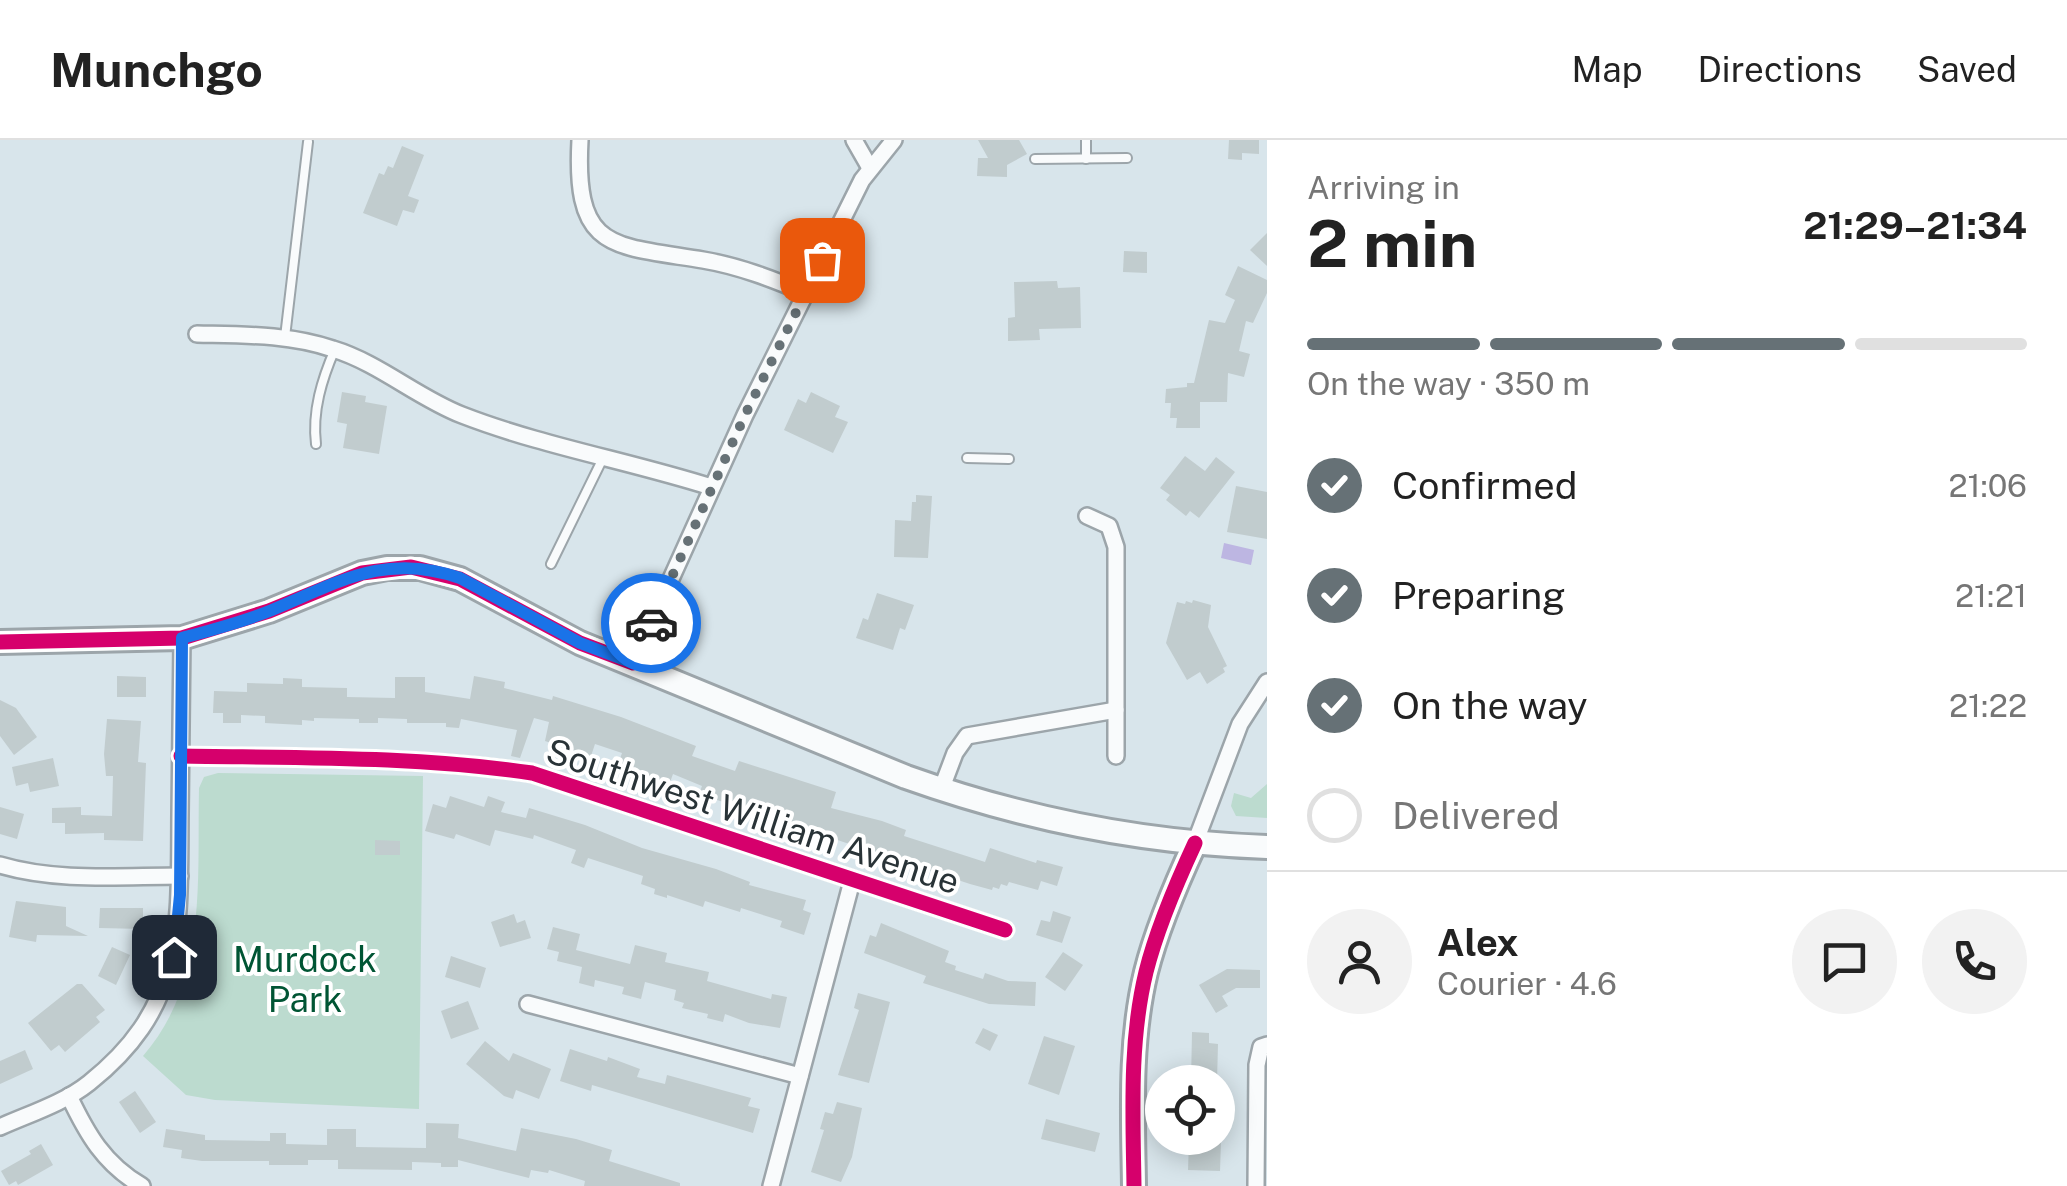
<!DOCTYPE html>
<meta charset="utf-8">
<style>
:root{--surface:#fff;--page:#f2f2f2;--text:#222;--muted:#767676;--line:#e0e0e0;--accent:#667176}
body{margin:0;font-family:"Public Sans",sans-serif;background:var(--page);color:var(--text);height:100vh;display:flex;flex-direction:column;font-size:38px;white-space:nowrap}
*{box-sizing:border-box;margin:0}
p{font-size:32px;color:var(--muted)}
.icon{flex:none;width:55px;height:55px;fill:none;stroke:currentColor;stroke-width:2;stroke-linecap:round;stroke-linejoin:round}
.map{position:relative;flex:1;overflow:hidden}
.side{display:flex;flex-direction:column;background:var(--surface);width:800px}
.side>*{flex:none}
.controls{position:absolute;left:1145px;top:925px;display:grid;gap:20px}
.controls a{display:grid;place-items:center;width:90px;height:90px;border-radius:50%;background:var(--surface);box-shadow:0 5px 25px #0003;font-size:50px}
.pin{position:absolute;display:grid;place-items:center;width:85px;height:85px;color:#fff;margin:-42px;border-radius:20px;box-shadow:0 5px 15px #0006}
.courier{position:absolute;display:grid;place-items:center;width:100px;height:100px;margin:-50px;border:8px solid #1a73e8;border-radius:50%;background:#fff;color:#222;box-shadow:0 2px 12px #0007}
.headline em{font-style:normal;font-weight:700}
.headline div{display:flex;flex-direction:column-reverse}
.headline{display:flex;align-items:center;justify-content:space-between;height:170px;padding:0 40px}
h1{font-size:65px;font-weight:700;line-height:75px}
.bar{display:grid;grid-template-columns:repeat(4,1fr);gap:15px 10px;align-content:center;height:120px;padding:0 40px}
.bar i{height:12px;border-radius:8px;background:var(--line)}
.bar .selected{background:var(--accent)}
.bar p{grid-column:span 4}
.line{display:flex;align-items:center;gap:25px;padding:0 40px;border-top:2px solid var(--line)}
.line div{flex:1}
.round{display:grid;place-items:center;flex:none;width:105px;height:105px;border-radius:52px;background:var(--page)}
ol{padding:0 40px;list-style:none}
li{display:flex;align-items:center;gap:30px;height:110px}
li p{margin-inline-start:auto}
li .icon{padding:10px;border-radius:50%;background:var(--accent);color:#fff;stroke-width:4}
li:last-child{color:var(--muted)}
li i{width:55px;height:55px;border:5px solid var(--line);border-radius:50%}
header{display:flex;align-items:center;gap:60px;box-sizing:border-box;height:140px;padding:0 50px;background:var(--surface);border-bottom:2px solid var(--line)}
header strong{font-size:48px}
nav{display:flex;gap:55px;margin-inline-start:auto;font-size:35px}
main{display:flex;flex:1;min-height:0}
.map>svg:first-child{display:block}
</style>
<header>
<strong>Munchgo</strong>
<nav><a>Map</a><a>Directions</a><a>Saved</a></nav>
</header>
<main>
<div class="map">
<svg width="1267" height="1046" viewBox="0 0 1267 1046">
<rect width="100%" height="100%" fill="#d8e5eb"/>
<g fill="#bcdbcf">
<path d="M218,633L423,636L419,969L215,960L186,955L143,916C208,841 197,741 199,648L204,637Z"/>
<path d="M1267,644V678L1236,676L1231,666L1234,653L1251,658Z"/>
</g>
<path fill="#bdb6e2" d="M1224,403L1254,410L1251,425L1221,418Z"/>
<g fill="#c1ccce">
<path d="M978,0H1019L1027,14L1007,25V37L977,36L978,18H988Z"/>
<path d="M1229,0H1259V14L1242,13V20L1228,19Z"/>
<path d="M402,6L424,15L408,56L419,60L414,73L403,70L397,86L363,73L379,33L384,35L388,26L393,28Z"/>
<path d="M1267,93V126L1250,110Z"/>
<path d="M1124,111L1147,112V133L1123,132Z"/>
<path d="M1238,126L1267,140V153L1253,183L1246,181L1239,211L1250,214L1244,237L1228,233L1227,262H1200V288H1176L1177,278H1170L1171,263H1165L1166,249L1187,247V243H1194L1209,180L1225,183L1235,160L1225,155Z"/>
<path d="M1057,141L1058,148L1080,147L1081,188L1039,189L1040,200L1008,201V178L1015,177L1014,142Z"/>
<path d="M342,252L366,256L365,262L387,266L379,314L343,308L347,284L337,282Z"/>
<path d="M811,252L840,266L835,277L848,282L833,313L784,290L798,259L806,263Z"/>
<path d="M1185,316L1205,331L1216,317L1235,332L1199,378L1190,371L1186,376L1166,360L1170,355L1160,348Z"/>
<path d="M1236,346L1267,352V399L1227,392Z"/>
<path d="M916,355L932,356L928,418L894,417L895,380L911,381L912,362H916Z"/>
<path d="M877,453L914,465L905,490L900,488L893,510L856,498L863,478L868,480Z"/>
<path d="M1193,460L1211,465L1208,487L1227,526L1223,528L1225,532L1207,544L1200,532L1187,540L1166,503L1177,462L1185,464L1186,461L1192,463Z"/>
<path d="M117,536L146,537V557H117Z"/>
<path d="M474,536L505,542L504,548L552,560L553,556L621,577L696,606L692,616L735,631L739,621L836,652L831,668L882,681L906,690L904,696L985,722L990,708L1036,723L1037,720L1063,727L1057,746L1041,741L1038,750L1009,742L1007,746L1001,744L999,749L993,747L992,750L970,744L699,654L702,646L673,634L669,645L635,634L617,627L622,613L595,604L591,616L545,601L549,582L534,578L520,618L511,616L517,590L461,579L459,588L446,587V583H407V579L378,578V583H359V579L314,578V581L302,580V585L283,584L265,583V576L241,575V583H223V573H213L214,551L247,552V543L283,544V538L302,539V547L347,548V557L395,558V537H425V552L470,559Z"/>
<path d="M0,560L16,568L37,597L14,615L0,596Z"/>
<path d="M107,579L141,581L138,622L146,623L143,701L104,700V693L65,694V683H52V668L81,667V675L112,676L113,636H106L104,614Z"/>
<path d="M53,618L59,646L30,652L28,643L16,646L12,627Z"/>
<path d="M450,656L484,667L488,656L505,662L501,672L526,678L529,668L585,685L642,708L716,729L750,742L749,745L806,760L803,770L811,773L804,795L780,787L782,781L741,768L740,772L705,761L703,767L667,755V758L654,754L655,749L641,744L643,736L588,718L584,728L571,723L576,710L534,695L533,699L495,690L490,706L456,694L454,699L425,691L433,664L446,668Z"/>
<path d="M0,667L24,674L17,699L0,694Z"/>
<path d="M375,700L400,701V715H375Z"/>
<path d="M16,761L66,767V786L88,796L37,795L36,802L9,797Z"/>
<path d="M100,768H143V789L99,788Z"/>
<path d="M1053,771L1071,777L1062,803L1036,795L1041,780L1050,782Z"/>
<path d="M514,774L517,783L525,780L531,798L500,807L491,782Z"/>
<path d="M881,783L949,811L945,822L956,826L955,830L983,839L985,833L1008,841L1036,842L1035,866L989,864L923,843L926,836L864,813L870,795L876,797Z"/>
<path d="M553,787L580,794L576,810L630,824L635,805L667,813L665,822L709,832L707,841L771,859L772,854L787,857L780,888L749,883L725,874L723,882L707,878L708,874L682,868L684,863L674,860L676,850L645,842L641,859L622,854L624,847L595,840L594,847L579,843L582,827L557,821L559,812L547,809Z"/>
<path d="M112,807L130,815L116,845L98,836Z"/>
<path d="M1063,812L1083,825L1065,851L1045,837Z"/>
<path d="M451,816L486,828L480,848L445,837Z"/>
<path d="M1227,829L1260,830V848H1236L1222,856L1228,866L1216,873L1199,845Z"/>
<path d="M77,844H82L105,870L96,877L100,882L65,912L59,905L51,911L28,883Z"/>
<path d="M858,853L890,862L869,943L838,935L859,870L854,868Z"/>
<path d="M468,861L479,889L451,899L441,871Z"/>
<path d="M983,888L998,895L990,911L975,903Z"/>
<path d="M1192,892L1209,893V903L1218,904L1217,942H1191Z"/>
<path d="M1044,896L1075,906L1059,955L1028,944Z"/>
<path d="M485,901L509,921L513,913L551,929L539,959L516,950L513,959L504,956L466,924Z"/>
<path d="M570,909L607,921L608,917L640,929L637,937L665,944L667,935L751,958L748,966L760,969L753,993L592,945L591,951L560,941Z"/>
<path d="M25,910L33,929L0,944V921Z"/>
<path d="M135,951L156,982L140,993L119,962Z"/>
<path d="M837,962L862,968L852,1017L841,1042L811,1032L824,990L820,989L825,972L833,974Z"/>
<path d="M1046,979L1100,993L1095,1012L1041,999Z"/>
<path d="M426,983L459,984L458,998L516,1011L521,988L576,999L612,1010L609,1021L680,1043V1046H584L585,1041L549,1030L548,1033L531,1030L529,1038L458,1020V1027H441V1023L412,1022V1030L338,1029V1020H308V1025H269V1021H202L181,1018L182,1010L163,1007L166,989L205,995V1000L270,1001V993H286V1004L327,1005V989H356V1007L426,1008Z"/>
<path d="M1189,1001L1221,1002L1220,1031L1188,1030Z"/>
<path d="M41,1004L53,1025L18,1045L16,1041L9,1045L1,1031L31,1014L29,1011Z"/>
</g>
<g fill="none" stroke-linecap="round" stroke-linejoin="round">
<g stroke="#9ca5aa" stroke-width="12">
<g id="lane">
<path d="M1035,19L1127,18"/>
<path d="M1086,19V0"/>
<path d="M285,197L308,2"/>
<path d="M316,304C312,271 322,239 335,209"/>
<path d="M967,318L1009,319"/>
<path d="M551,424L604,316"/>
</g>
</g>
<g stroke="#9ca5aa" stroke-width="20">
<g id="street">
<path d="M580,0C574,111 611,105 703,120C739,126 772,139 806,153"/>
<path d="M854,0L870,28"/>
<path d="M197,194C243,195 289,194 333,209C379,223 418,258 462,275C542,306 629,321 711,347"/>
<path d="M1087,376L1109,386L1116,407V616"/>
<path d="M633,523L745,275L862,40L894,0"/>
<path d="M181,616C298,618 416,616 532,633L1005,790"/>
<path d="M941,650L955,613L967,596L1116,570"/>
<path d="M1195,703L1240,584L1267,542"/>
<path d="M0,725C57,742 121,736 180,736"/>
<path d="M528,864L800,936"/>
<path d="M69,956C87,994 104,1024 142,1046"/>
<path d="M0,987C29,974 64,963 89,943C186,866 179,787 180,674C181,615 181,557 182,498"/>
<path d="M771,1046L852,741"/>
<path d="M1256,1046L1257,925L1261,907L1267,905"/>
</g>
</g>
<g stroke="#9ca5aa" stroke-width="28">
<g id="secondary">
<path d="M0,502L182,498L269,471L362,433L387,428H420L460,439L580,503L906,637C1024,679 1142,703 1267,707"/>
<path d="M1134,1046C1133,975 1129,902 1146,832C1157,788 1176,744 1195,703"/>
</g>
</g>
<use href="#lane" stroke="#f9fbfc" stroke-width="8"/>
<use href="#street" stroke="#f9fbfc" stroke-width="15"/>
<use href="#secondary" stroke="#f9fbfc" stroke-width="22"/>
<g stroke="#fff" stroke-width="21">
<g id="cycleway">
<path d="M0,502L182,498L269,471L362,433L411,427L460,439L580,503L633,523"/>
<path d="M181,616C298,618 416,616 532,633L1005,790"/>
<path d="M1134,1046C1133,975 1129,902 1146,832C1157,788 1176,744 1195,703"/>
</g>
</g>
<use href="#cycleway" stroke="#d6006c" stroke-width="15"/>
</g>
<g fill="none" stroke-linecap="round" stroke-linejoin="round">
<path stroke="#667176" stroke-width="10" stroke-dasharray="0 18" d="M651,483L745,275L822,120"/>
<path stroke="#1a73e8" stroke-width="12" d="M174,817L180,755L182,498C212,490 243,482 272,470C339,442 386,412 460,438L580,503L633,523L651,483"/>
</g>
<g text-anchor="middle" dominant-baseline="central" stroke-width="8" stroke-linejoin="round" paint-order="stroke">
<g font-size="35" fill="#293337" stroke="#fff">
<text transform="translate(753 676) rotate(18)">Southwest William Avenue</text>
</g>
<g font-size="35" fill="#005534" stroke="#fff">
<text x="305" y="819">Murdock<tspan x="305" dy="40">Park</tspan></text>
</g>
</g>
</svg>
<div class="controls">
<a><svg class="icon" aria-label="locate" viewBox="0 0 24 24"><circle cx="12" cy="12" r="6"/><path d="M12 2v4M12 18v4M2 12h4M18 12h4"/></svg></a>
</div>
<div class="pin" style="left:822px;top:120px;background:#ea580c"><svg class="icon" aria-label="bag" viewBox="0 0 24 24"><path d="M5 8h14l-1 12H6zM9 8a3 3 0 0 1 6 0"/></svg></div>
<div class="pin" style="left:174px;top:817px;background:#1f2937"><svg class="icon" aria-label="home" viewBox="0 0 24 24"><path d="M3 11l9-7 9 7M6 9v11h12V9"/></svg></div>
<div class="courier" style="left:651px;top:483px"><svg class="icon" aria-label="car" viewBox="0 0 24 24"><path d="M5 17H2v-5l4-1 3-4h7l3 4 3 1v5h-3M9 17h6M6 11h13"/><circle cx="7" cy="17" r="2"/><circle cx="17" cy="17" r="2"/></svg></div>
</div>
<section class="side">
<div class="headline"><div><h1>2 min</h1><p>Arriving in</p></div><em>21:29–21:34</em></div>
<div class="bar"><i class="selected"></i><i class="selected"></i><i class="selected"></i><i></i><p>On the way · 350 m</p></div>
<ol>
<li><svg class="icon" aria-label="check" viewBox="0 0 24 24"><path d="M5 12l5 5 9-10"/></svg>Confirmed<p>21:06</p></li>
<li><svg class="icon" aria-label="check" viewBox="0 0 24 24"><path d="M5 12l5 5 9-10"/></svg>Preparing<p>21:21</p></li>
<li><svg class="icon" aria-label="check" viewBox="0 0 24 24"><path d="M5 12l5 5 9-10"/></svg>On the way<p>21:22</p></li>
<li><i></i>Delivered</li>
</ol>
<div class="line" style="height:180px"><a class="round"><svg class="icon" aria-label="person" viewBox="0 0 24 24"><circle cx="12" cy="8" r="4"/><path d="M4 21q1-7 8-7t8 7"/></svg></a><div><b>Alex</b><p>Courier · 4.6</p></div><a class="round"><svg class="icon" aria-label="chat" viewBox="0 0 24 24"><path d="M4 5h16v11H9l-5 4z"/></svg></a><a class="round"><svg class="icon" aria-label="phone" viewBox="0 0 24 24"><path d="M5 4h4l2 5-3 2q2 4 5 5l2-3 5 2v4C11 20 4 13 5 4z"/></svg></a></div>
</section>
</main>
